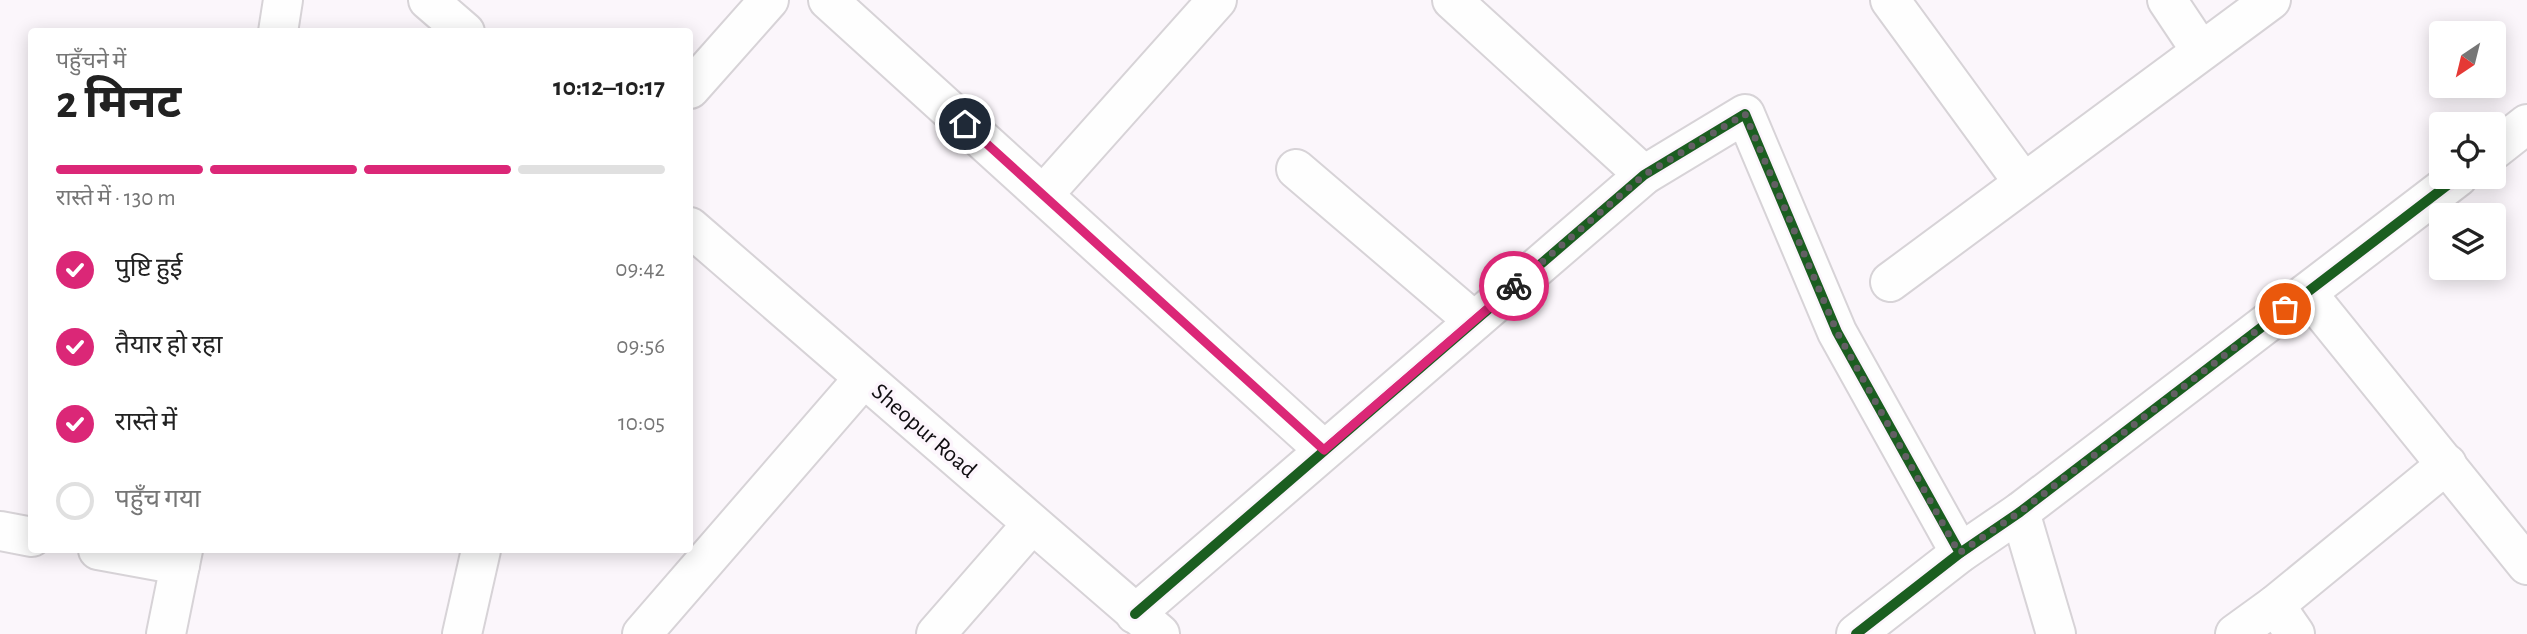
<!DOCTYPE html>
<html lang="hi">
<meta charset="utf-8">
<style>
:root{--surface:#fff;--page:#f2f2f2;--text:#222;--muted:#767676;--line:#e0e0e0;--accent:#db2777}
body{margin:0;font-family:"Alegreya Sans","Noto Sans Devanagari",sans-serif;background:var(--page);color:var(--text);height:100vh;display:flex;flex-direction:column;font-size:26px;white-space:nowrap}
*{box-sizing:border-box;margin:0}
p{font-size:23px;color:var(--muted)}
.icon{flex:none;width:38px;height:38px;fill:none;stroke:currentColor;stroke-width:2;stroke-linecap:round;stroke-linejoin:round}
.map{position:relative;flex:1;overflow:hidden}
.sheet{position:absolute;left:28px;top:28px;width:665px;height:525px;display:flex;flex-direction:column;background:var(--surface);border-radius:7px;box-shadow:0 4px 18px #0003}
.sheet>*{flex:none}
.needle{width:46px;rotate:215deg}
.tools{position:absolute;left:2429px;top:21px;display:grid;gap:14px}
.tools a{display:grid;place-items:center;width:77px;height:77px;border-radius:7px;background:var(--surface);box-shadow:0 4px 18px #0003;font-size:35px}
.pin{position:absolute;display:grid;place-items:center;width:60px;height:60px;color:#fff;margin:-30px;border:4px solid #fff;border-radius:50%;box-shadow:0 2px 7px #0007}
.courier{position:absolute;display:grid;place-items:center;width:70px;height:70px;margin:-35px;border:5px solid #db2777;border-radius:50%;background:#fff;color:#222;box-shadow:0 2px 9px #0007}
.summary em{font-style:normal;font-weight:700}
.summary div{display:flex;flex-direction:column-reverse}
.summary{display:flex;align-items:center;justify-content:space-between;height:119px;padding:0 28px}
h1{font-size:46px;font-weight:700;line-height:52px}
.bar{display:grid;grid-template-columns:repeat(4,1fr);gap:10px 7px;align-content:center;height:84px;padding:0 28px}
.bar i{height:9px;border-radius:5px;background:var(--line)}
.bar .current{background:var(--accent)}
.bar p{grid-column:span 4}
ol{padding:0 28px;list-style:none}
li{display:flex;align-items:center;gap:21px;height:77px}
li p{margin-inline-start:auto}
li .icon{padding:7px;border-radius:50%;background:var(--accent);color:#fff;stroke-width:4}
li:last-child{color:var(--muted)}
li i{width:38px;height:38px;border:4px solid var(--line);border-radius:50%}
.map>svg:first-child{display:block}
</style>
<div class="map">
<svg width="2527" height="634" viewBox="0 0 2527 634">
<rect width="100%" height="100%" fill="#fbf6fb"/>
<g fill="none" stroke-linecap="round" stroke-linejoin="round">
<g stroke="#d7d3d7" stroke-width="42">
<g id="minor">
<path d="M828,0L1324,450"/>
<path d="M1452,0L1644,175"/>
<path d="M1890,0L2023,182"/>
<path d="M2167,0L2201,51"/>
<path d="M690,89L769,0"/>
<path d="M2494,150L2527,124"/>
<path d="M1296,169L1474,321"/>
<path d="M1043,195L1217,0"/>
<path d="M1890,282L2271,0"/>
<path d="M2307,293L2527,565"/>
<path d="M2020,512L2056,634"/>
<path d="M0,531L32,537"/>
<path d="M98,550L180,565"/>
<path d="M2275,605L2295,634"/>
<path d="M1135,614L1644,175L1745,114L1837,332L1960,553"/>
<path d="M462,634L481,550"/>
<path d="M642,634L863,379"/>
<path d="M936,634L1032,524"/>
<path d="M1856,634L1960,553L2020,512L2458,177"/>
<path d="M2235,634L2275,605L2447,464"/>
</g>
</g>
<g stroke="#d7d3d7" stroke-width="42">
<g id="tertiary">
<path d="M428,0L465,32"/>
<path d="M278,32L283,0"/>
<path d="M690,227L1160,634"/>
<path d="M166,634L183,550"/>
</g>
</g>
<use href="#minor" stroke="#fefefe" stroke-width="38"/>
<use href="#tertiary" stroke="#fefefe" stroke-width="38"/>
<g stroke="#fcf5fc" stroke-width="15">
<g id="cycleway">
<path d="M1135,614L1644,175L1745,114L1837,332L1960,553"/>
<path d="M1856,634L1960,553L2020,512L2458,177"/>
</g>
</g>
<use href="#cycleway" stroke="#1b5e20" stroke-width="10"/>
</g>
<g fill="none" stroke-linecap="round" stroke-linejoin="round">
<path stroke="#625f63" stroke-width="7" stroke-dasharray="0 12.6" d="M1514,286L1644,175L1745,114L1837,332L1959,553L2020,512L2285,309"/>
<path stroke="#db2777" stroke-width="9" d="M965,124L1324,450L1514,286"/>
</g>
<g text-anchor="middle" dominant-baseline="central" stroke-width="7" stroke-linejoin="round" paint-order="stroke">
<g font-size="24" fill="#100e11" stroke="#fcf5fc">
<text transform="translate(924 431) rotate(41)">Sheopur Road</text>
</g>
</g>
</svg>
<div class="tools">
<a><svg class="needle" viewBox="-14 -14 28 28"><path d="M0-13l5 13h-10z" fill="#e53935"/><path d="M0 13l5-13h-10z" fill="#767676"/></svg></a>
<a><svg class="icon" aria-label="locate" viewBox="0 0 24 24"><circle cx="12" cy="12" r="6"/><path d="M12 2v4M12 18v4M2 12h4M18 12h4"/></svg></a>
<a><svg class="icon" aria-label="layers" viewBox="0 0 24 24"><path d="M12 4l9 5-9 5-9-5zM3 14l9 5 9-5"/></svg></a>
</div>
<div class="pin" style="left:2285px;top:309px;background:#ea580c"><svg class="icon" aria-label="bag" viewBox="0 0 24 24"><path d="M5 8h14l-1 12H6zM9 8a3 3 0 0 1 6 0"/></svg></div>
<div class="pin" style="left:965px;top:124px;background:#1f2937"><svg class="icon" aria-label="home" viewBox="0 0 24 24"><path d="M3 11l9-7 9 7M6 9v11h12V9"/></svg></div>
<div class="courier" style="left:1514px;top:286px"><svg class="icon" aria-label="bike" viewBox="0 0 24 24"><circle cx="6" cy="16" r="4"/><circle cx="18" cy="16" r="4"/><path d="M6 16l4-8h5l3 8M10 8l3 8H6M13 5h3"/></svg></div>
<section class="sheet">
<div class="summary"><div><h1>2 मिनट</h1><p>पहुँचने में</p></div><em>10:12–10:17</em></div>
<div class="bar"><i class="current"></i><i class="current"></i><i class="current"></i><i></i><p>रास्ते में · 130 m</p></div>
<ol>
<li><svg class="icon" aria-label="check" viewBox="0 0 24 24"><path d="M5 12l5 5 9-10"/></svg>पुष्टि हुई<p>09:42</p></li>
<li><svg class="icon" aria-label="check" viewBox="0 0 24 24"><path d="M5 12l5 5 9-10"/></svg>तैयार हो रहा<p>09:56</p></li>
<li><svg class="icon" aria-label="check" viewBox="0 0 24 24"><path d="M5 12l5 5 9-10"/></svg>रास्ते में<p>10:05</p></li>
<li><i></i>पहुँच गया</li>
</ol>
</section>
</div>
